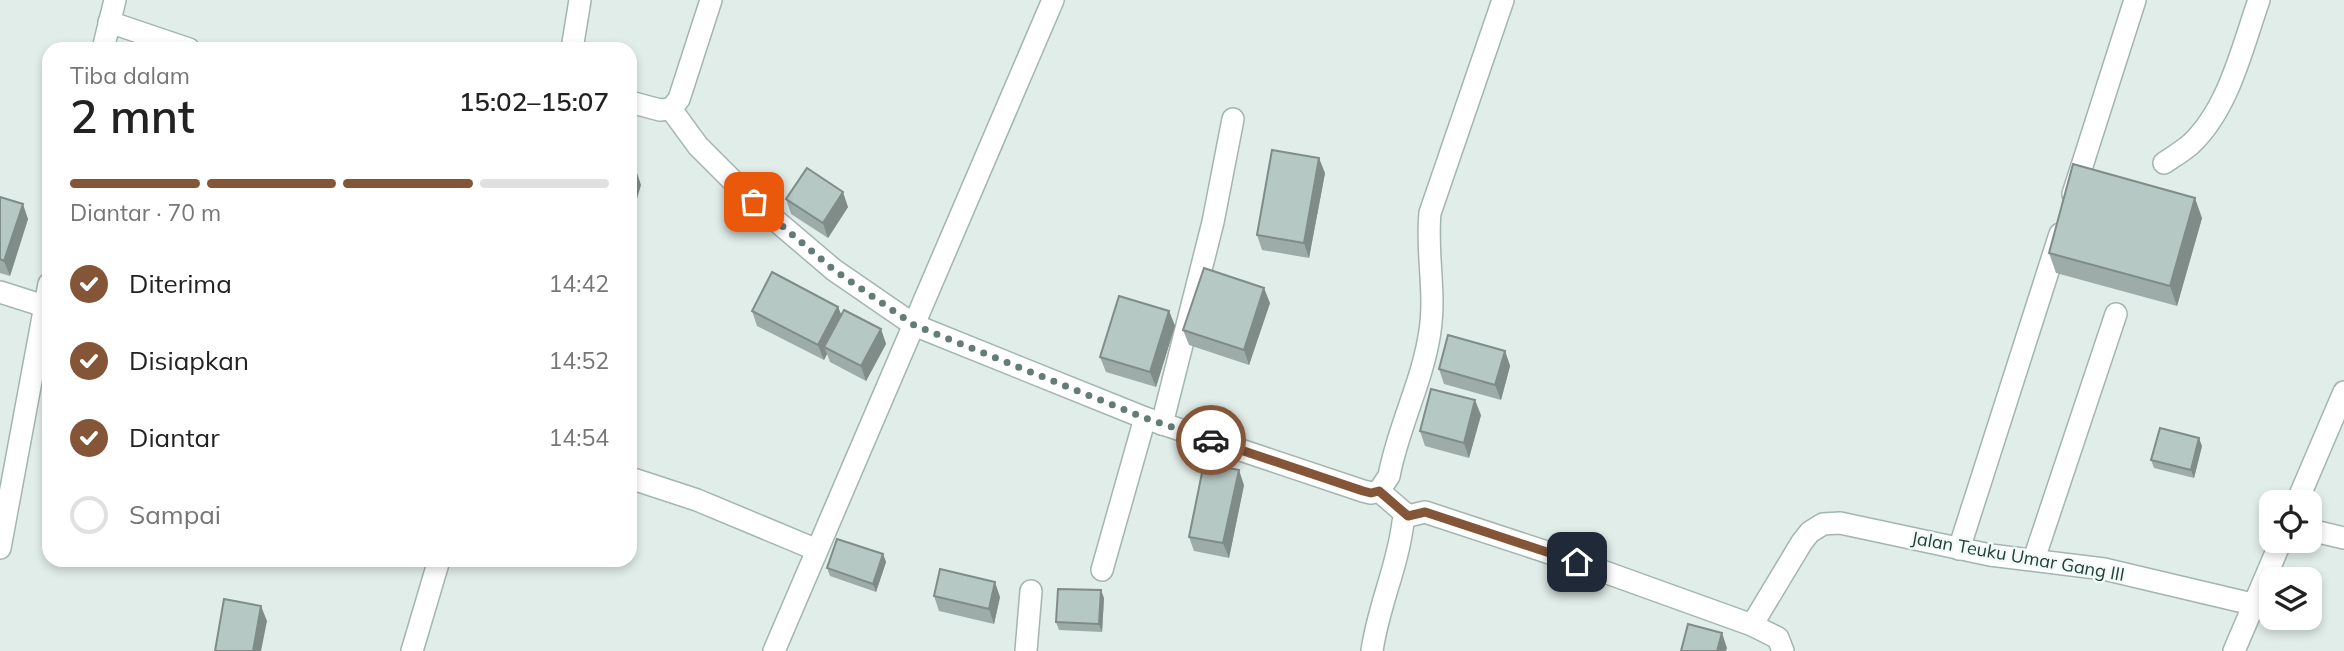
<!DOCTYPE html>
<html lang="id">
<meta charset="utf-8">
<style>
:root{--surface:#fff;--page:#f6f6f6;--text:#222;--muted:#767676;--line:#e0e0e0;--accent:#845537}
body{margin:0;font-family:Mulish,sans-serif;background:var(--page);color:var(--text);height:100vh;display:flex;flex-direction:column;font-size:26px;white-space:nowrap}
*{box-sizing:border-box;margin:0}
p{font-size:23px;color:var(--muted)}
.icon{flex:none;width:38px;height:38px;fill:none;stroke:currentColor;stroke-width:2;stroke-linecap:round;stroke-linejoin:round}
.map{position:relative;flex:1;overflow:hidden}
.side{position:absolute;left:42px;top:42px;width:595px;height:525px;display:flex;flex-direction:column;background:var(--surface);border-radius:21px;box-shadow:0 4px 10px #0003}
.side>*{flex:none}
.fabs{position:absolute;left:2259px;top:490px;display:grid;gap:14px}
.fabs a{display:grid;place-items:center;width:63px;height:63px;border-radius:14px;background:var(--surface);box-shadow:0 4px 10px #0003;font-size:35px}
.pin{position:absolute;display:grid;place-items:center;width:60px;height:60px;color:#fff;margin:-30px;border-radius:14px;box-shadow:0 4px 10px #0006}
.courier{position:absolute;display:grid;place-items:center;width:70px;height:70px;margin:-35px;border:5px solid #845537;border-radius:50%;background:#fff;color:#222;box-shadow:0 2px 9px #0007}
.summary em{font-style:normal;font-weight:600}
.summary div{display:flex;flex-direction:column-reverse}
.summary{display:flex;align-items:center;justify-content:space-between;height:119px;padding:0 28px}
h1{font-size:46px;font-weight:600;line-height:52px}
.bar{display:grid;grid-template-columns:repeat(4,1fr);gap:10px 7px;align-content:center;height:84px;padding:0 28px}
.bar i{height:9px;border-radius:5px;background:var(--line)}
.bar .active{background:var(--accent)}
.bar p{grid-column:span 4}
ol{padding:0 28px;list-style:none}
li{display:flex;align-items:center;gap:21px;height:77px}
li p{margin-inline-start:auto}
li .icon{padding:7px;border-radius:50%;background:var(--accent);color:#fff;stroke-width:4}
li:last-child{color:var(--muted)}
li i{width:38px;height:38px;border:4px solid var(--line);border-radius:50%}
.map>svg:first-child{display:block}
</style>
<div class="map">
<svg width="2344" height="651" viewBox="0 0 2344 651">
<rect width="100%" height="100%" fill="#e1ede9"/>
<g fill="none" stroke-linecap="round" stroke-linejoin="round">
<g stroke="#a3b5b1" stroke-width="24">
<g id="minor">
<path d="M109,22L189,49"/>
<path d="M103,49L115,0"/>
<path d="M572,49L580,0"/>
<path d="M630,102L660,110L671,109L679,99L711,0"/>
<path d="M671,109L698,146L754,202L834,270L914,325L1145,418L1363,491L1371,493L1379,491L1408,516L1425,512L1577,562L1752,625L1778,638L1783,651"/>
<path d="M2164,163C2173,157 2183,151 2191,144C2229,108 2242,48 2259,0"/>
<path d="M2073,194L2135,0"/>
<path d="M0,292L44,306"/>
<path d="M1162,424L1213,222L1233,119"/>
<path d="M630,478L697,500L817,550"/>
<path d="M1379,491L1389,476C1398,427 1423,381 1430,331C1436,292 1426,252 1430,213L1503,0"/>
<path d="M2297,502L2344,392"/>
<path d="M2310,530L2344,538"/>
<path d="M0,548L49,284"/>
<path d="M1959,549L2060,234"/>
<path d="M2034,559L2116,314"/>
<path d="M1102,570L1145,418"/>
<path d="M1752,625L1802,542L1810,532L1823,524L1840,523L1990,555L2104,569L2252,604"/>
<path d="M412,651L439,560"/>
<path d="M774,651L1053,0"/>
<path d="M1026,651L1031,591"/>
<path d="M1372,651C1378,607 1398,566 1403,522L1408,516"/>
<path d="M2234,651L2281,541"/>
</g>
</g>
<use href="#minor" stroke="#fff" stroke-width="21"/>
</g>
<g fill="#9daca8">
<path d="M1325,173L1309,258L1262,250L1257,235Z"/>
<path d="M0,197L28,219L10,276L0,273Z"/>
<path d="M786,199L848,207L828,238L791,214Z"/>
<path d="M2202,218L2177,306L2056,273L2049,253Z"/>
<path d="M1270,303L1249,365L1189,345L1183,330Z"/>
<path d="M838,307L841,315L881,329L886,344L866,381L830,362L827,354L824,360L757,326L752,311Z"/>
<path d="M1169,311L1175,326L1156,387L1106,372L1100,357Z"/>
<path d="M1505,351L1510,366L1501,400L1444,384L1439,369Z"/>
<path d="M1481,415L1469,458L1425,446L1420,431Z"/>
<path d="M2202,446L2194,478L2154,468L2151,460Z"/>
<path d="M1244,485L1229,558L1194,551L1189,537Z"/>
<path d="M883,554L886,562L876,592L830,576L827,568Z"/>
<path d="M534,560H554L553,564Z"/>
<path d="M934,596L1000,597L994,624L939,611Z"/>
<path d="M1104,598L1102,632L1059,630L1056,622Z"/>
</g>
<g fill="#7f8c88">
<path d="M1319,158L1325,173L1309,258L1304,243Z"/>
<path d="M636,170L641,185L632,216L630,209V190Z"/>
<path d="M843,192L848,207L828,238L823,223Z"/>
<path d="M2195,198L2202,218L2177,306L2170,286Z"/>
<path d="M23,204L28,219L10,276L4,261Z"/>
<path d="M1264,288L1270,303L1249,365L1244,350Z"/>
<path d="M838,307L844,321L824,347L827,354L824,360L818,345Z"/>
<path d="M1169,311L1175,326L1156,387L1150,372Z"/>
<path d="M881,329L886,344L866,381L861,366Z"/>
<path d="M1505,351L1510,366L1501,400L1495,385Z"/>
<path d="M1475,400L1481,415L1469,458L1464,443Z"/>
<path d="M2199,438L2202,446L2194,478L2191,470Z"/>
<path d="M1239,470L1244,485L1229,558L1223,543Z"/>
<path d="M883,554L886,562L876,592L873,584Z"/>
<path d="M995,582L1000,597L994,624L989,609Z"/>
<path d="M1101,590L1104,598L1102,632L1099,624Z"/>
<path d="M261,606L267,621L261,651H253Z"/>
<path d="M1722,633L1727,648L1726,651H1717Z"/>
</g>
<g fill="#b6c8c3" stroke="#7f8c88" stroke-width="2">
<path d="M1272,150L1319,158L1304,243L1257,235Z"/>
<path d="M2073,164L2195,198L2170,286L2049,253Z"/>
<path d="M630,168L636,170L630,190Z"/>
<path d="M807,168L843,192L823,223L786,199Z"/>
<path d="M0,197L23,204L4,261L0,259Z"/>
<path d="M1204,268L1264,288L1244,350L1183,330Z"/>
<path d="M772,272L838,307L818,345L752,311Z"/>
<path d="M1119,296L1169,311L1150,372L1100,357Z"/>
<path d="M844,310L881,329L861,366L824,347Z"/>
<path d="M1448,335L1505,351L1495,385L1439,369Z"/>
<path d="M1431,389L1475,400L1464,443L1420,431Z"/>
<path d="M2160,428L2199,438L2191,470L2151,460Z"/>
<path d="M1204,463L1239,470L1223,543L1189,537Z"/>
<path d="M837,539L883,554L873,584L827,568Z"/>
<path d="M940,569L995,582L989,609L934,596Z"/>
<path d="M1058,589L1101,590L1099,624L1056,622Z"/>
<path d="M224,599L261,606L253,651H215Z"/>
<path d="M1688,624L1722,633L1717,651H1681Z"/>
</g>
<g fill="none" stroke-linecap="round" stroke-linejoin="round">
<path stroke="#647c78" stroke-width="7" stroke-dasharray="0 12.6" d="M754,202L834,270L914,325L1145,418L1211,440"/>
<path stroke="#845537" stroke-width="9" d="M1211,440L1363,491L1371,493L1379,491L1408,516L1425,512L1577,562"/>
</g>
<g text-anchor="middle" dominant-baseline="central" stroke-width="5" stroke-linejoin="round" paint-order="stroke">
<g font-size="18" fill="#203f3b" stroke="#f2f9f6">
<text transform="translate(2018 556) rotate(10)">Jalan Teuku Umar Gang III</text>
</g>
</g>
</svg>
<div class="fabs">
<a><svg class="icon" aria-label="locate" viewBox="0 0 24 24"><circle cx="12" cy="12" r="6"/><path d="M12 2v4M12 18v4M2 12h4M18 12h4"/></svg></a>
<a><svg class="icon" aria-label="layers" viewBox="0 0 24 24"><path d="M12 4l9 5-9 5-9-5zM3 14l9 5 9-5"/></svg></a>
</div>
<div class="pin" style="left:754px;top:202px;background:#ea580c"><svg class="icon" aria-label="bag" viewBox="0 0 24 24"><path d="M5 8h14l-1 12H6zM9 8a3 3 0 0 1 6 0"/></svg></div>
<div class="pin" style="left:1577px;top:562px;background:#1f2937"><svg class="icon" aria-label="home" viewBox="0 0 24 24"><path d="M3 11l9-7 9 7M6 9v11h12V9"/></svg></div>
<div class="courier" style="left:1211px;top:440px"><svg class="icon" aria-label="car" viewBox="0 0 24 24"><path d="M5 17H2v-5l4-1 3-4h7l3 4 3 1v5h-3M9 17h6M6 11h13"/><circle cx="7" cy="17" r="2"/><circle cx="17" cy="17" r="2"/></svg></div>
<section class="side">
<div class="summary"><div><h1>2 mnt</h1><p>Tiba dalam</p></div><em>15:02–15:07</em></div>
<div class="bar"><i class="active"></i><i class="active"></i><i class="active"></i><i></i><p>Diantar · 70 m</p></div>
<ol>
<li><svg class="icon" aria-label="check" viewBox="0 0 24 24"><path d="M5 12l5 5 9-10"/></svg>Diterima<p>14:42</p></li>
<li><svg class="icon" aria-label="check" viewBox="0 0 24 24"><path d="M5 12l5 5 9-10"/></svg>Disiapkan<p>14:52</p></li>
<li><svg class="icon" aria-label="check" viewBox="0 0 24 24"><path d="M5 12l5 5 9-10"/></svg>Diantar<p>14:54</p></li>
<li><i></i>Sampai</li>
</ol>
</section>
</div>
